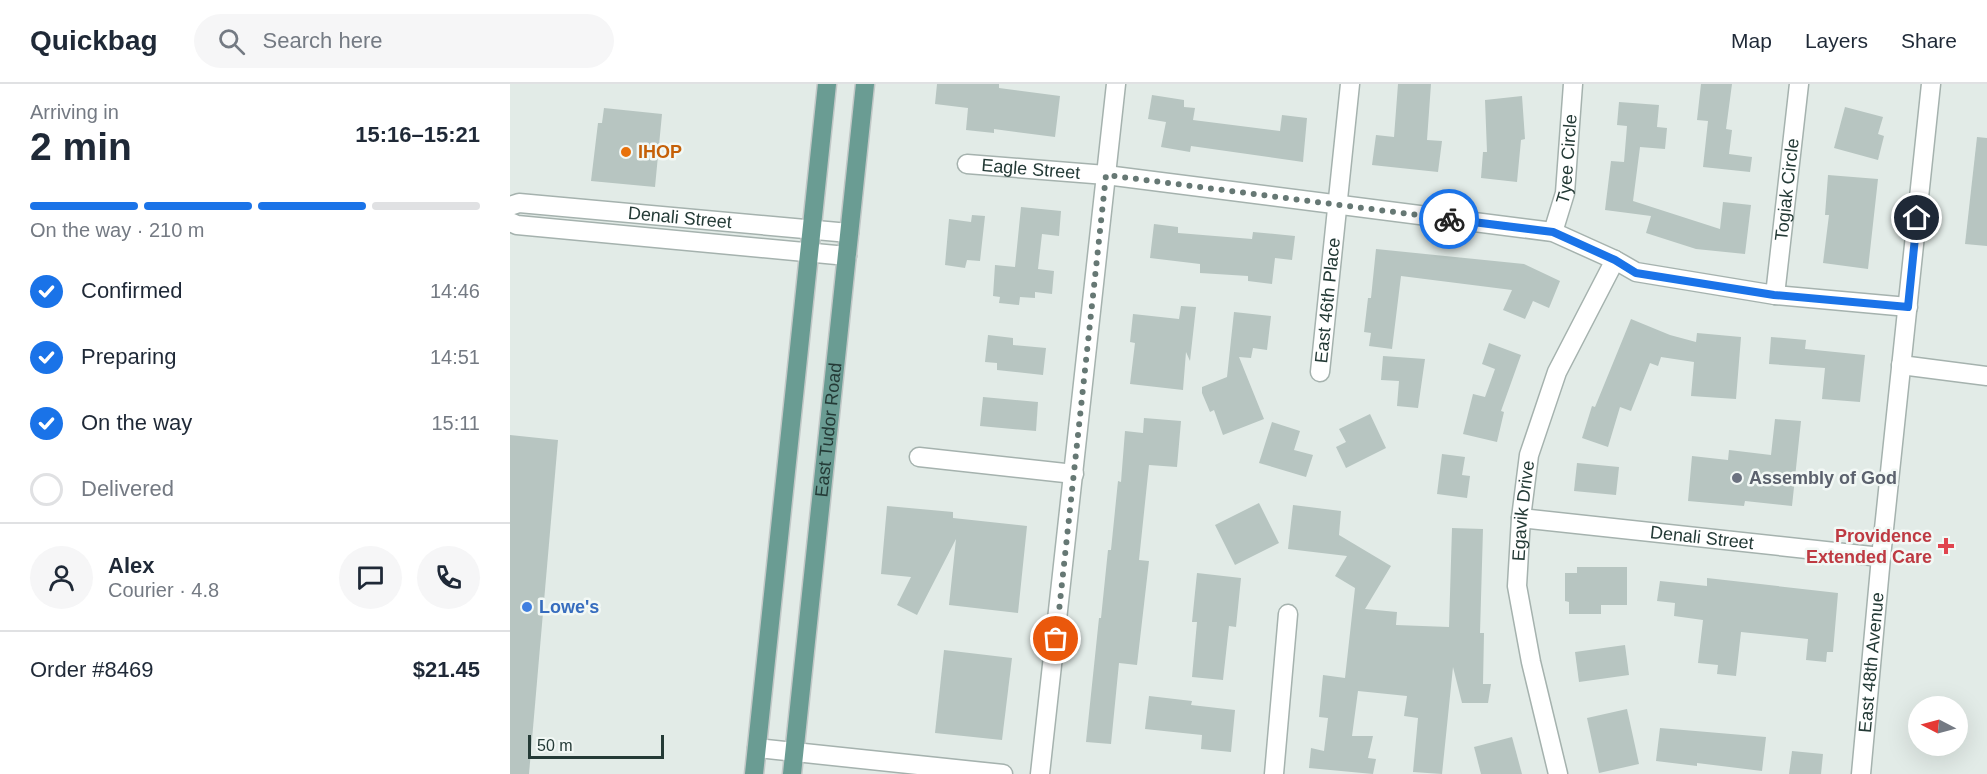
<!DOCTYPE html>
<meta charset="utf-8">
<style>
:root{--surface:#fff;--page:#f6f6f7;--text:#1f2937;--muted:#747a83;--line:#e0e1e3;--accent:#1a73e8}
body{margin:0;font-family:Arial,sans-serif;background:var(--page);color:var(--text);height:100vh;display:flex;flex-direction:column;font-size:22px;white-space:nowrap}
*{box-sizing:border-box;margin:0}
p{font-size:20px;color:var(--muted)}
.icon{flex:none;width:33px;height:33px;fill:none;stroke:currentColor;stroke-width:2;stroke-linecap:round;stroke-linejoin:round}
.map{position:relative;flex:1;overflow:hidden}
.side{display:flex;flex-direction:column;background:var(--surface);width:510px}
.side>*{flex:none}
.needle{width:39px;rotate:276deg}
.fabs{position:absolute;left:1398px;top:612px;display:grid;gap:12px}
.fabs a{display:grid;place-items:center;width:60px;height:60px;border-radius:50%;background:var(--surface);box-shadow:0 6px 24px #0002;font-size:30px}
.scale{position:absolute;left:18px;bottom:15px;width:136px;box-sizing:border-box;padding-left:6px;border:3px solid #243a36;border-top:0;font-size:16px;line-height:21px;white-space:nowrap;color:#243a36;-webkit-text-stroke:4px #f2f8f5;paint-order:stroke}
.pin{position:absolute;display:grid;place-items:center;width:51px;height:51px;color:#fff;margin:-26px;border:3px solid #fff;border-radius:50%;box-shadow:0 2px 6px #0007}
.courier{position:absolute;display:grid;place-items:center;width:60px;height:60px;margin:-30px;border:4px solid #1a73e8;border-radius:50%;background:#fff;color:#222;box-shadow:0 2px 8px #0007}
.head em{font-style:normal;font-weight:700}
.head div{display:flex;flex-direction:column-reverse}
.head{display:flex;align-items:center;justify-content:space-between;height:102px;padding:0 30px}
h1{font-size:39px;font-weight:700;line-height:45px}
.bar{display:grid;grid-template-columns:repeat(4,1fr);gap:9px 6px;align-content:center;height:72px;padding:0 30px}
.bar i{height:8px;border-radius:4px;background:var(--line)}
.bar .active{background:var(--accent)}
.bar p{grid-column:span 4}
.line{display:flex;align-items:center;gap:15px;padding:0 30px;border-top:2px solid var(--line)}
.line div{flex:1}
.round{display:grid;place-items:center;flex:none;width:63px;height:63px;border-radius:32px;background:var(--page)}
ol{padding:0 30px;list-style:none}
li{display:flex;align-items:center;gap:18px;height:66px}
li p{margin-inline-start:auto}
li .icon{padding:6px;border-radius:50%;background:var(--accent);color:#fff;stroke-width:4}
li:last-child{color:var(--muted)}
li i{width:33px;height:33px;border:3px solid var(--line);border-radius:50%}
header{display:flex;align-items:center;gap:36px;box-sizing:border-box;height:84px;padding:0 30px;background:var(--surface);border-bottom:2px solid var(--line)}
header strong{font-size:28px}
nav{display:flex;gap:33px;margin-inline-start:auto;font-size:21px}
.search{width:420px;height:54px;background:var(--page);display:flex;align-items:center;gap:15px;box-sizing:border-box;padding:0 21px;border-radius:33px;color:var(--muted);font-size:22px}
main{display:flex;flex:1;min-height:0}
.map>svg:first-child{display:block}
</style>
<header>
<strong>Quickbag</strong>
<div class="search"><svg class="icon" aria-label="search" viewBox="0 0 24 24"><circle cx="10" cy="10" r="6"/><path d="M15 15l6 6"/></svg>Search here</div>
<nav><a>Map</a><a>Layers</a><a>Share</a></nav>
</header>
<main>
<section class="side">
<div class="head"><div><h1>2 min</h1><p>Arriving in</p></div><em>15:16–15:21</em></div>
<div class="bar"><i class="active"></i><i class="active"></i><i class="active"></i><i></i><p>On the way · 210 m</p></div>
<ol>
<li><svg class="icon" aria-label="check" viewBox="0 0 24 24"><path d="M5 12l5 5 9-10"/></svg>Confirmed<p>14:46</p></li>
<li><svg class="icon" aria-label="check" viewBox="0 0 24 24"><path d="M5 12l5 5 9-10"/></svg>Preparing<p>14:51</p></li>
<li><svg class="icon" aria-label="check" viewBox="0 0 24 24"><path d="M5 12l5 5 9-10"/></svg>On the way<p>15:11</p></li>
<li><i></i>Delivered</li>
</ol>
<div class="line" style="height:108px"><a class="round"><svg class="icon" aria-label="person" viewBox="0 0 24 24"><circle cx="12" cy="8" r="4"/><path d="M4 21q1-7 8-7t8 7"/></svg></a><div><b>Alex</b><p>Courier · 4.8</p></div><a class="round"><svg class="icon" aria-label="chat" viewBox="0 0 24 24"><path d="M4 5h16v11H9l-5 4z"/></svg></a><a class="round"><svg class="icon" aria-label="phone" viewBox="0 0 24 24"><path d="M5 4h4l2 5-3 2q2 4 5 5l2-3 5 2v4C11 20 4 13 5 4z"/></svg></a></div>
<div class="line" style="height:78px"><div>Order #8469</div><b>$21.45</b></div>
</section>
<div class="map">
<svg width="1477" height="690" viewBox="0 0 1477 690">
<rect width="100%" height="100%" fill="#e2ebe7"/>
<g fill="#b7c5c1">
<path d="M427,0H489V4L550,12L545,53L484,45V49L456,46L458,24L425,20Z"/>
<path d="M888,0H921L917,56L932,57L928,88L862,81L866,51L884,53Z"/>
<path d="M1191,0H1222L1216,45L1222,46L1219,70L1242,73L1240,88L1193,83L1198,37L1187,36Z"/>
<path d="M642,11L674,16V23L685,24L683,36L770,47L772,31L797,34L793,78L681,62L680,68L651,63L656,38L638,35Z"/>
<path d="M1012,12L1015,55L1011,56L1007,98L971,94L973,68H977L975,16Z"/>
<path d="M1109,18L1149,21L1147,43L1157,44L1155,65L1130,63L1123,117L1210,145L1213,118L1241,121L1235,170L1186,165L1136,149L1141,132L1095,126L1101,77L1114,78L1117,42L1107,41Z"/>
<path d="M1335,23L1373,33L1368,50L1374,52L1368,76L1324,64Z"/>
<path d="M94,24L152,30L145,103L81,97L88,39H92Z"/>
<path d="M1467,53L1477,54V162L1455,160Z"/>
<path d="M1318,91L1368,95L1358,185L1313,179L1319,131H1315Z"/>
<path d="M511,123L551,127L549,152L532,150L528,185L544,187L542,210L525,208V214L510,213L509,221L489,219L490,213L483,212L485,181L505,183Z"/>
<path d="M462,131L475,132L470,177L457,176L455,184L435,181L439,135L461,138Z"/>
<path d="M644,140L668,143V149L742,155L743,148L785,152L782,176L765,174L762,200L738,197V192L690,189V180L640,174Z"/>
<path d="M866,165L1014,180L1050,197L1039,224L1023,217L1015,235L993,226L1002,206L891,192L882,265L859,262L861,249L854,248L858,214H861Z"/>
<path d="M671,222L686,223L680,277L676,268L673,306L620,300L625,259L620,258L623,230L669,235Z"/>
<path d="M724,228L761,232L757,266L743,264L741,274L729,273L754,335L713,351L704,326L700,328L692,309V303L717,293Z"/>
<path d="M1121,235L1160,251L1186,258L1187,249L1231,253L1226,315L1181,312L1184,278L1151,273L1148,282L1140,279L1121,327L1110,323L1098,363L1072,354L1082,322L1085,323Z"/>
<path d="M478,251L503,254V261L536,264L533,291L487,286V279L475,278Z"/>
<path d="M1261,253L1296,256L1295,265L1355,271L1350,318L1312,315L1315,284L1259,280Z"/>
<path d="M979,259L1011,271L991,327L994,328L987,358L953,350L963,310L975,313L985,285L972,280Z"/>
<path d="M873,272L915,275L908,324L887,322L889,297L871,296Z"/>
<path d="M473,313L528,318L526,347L470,342Z"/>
<path d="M860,330L876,364L836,384L826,363L836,358L829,345Z"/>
<path d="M634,334L671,337L667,383L639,381L629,476L639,477L627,581L609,579L601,660L576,658L589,534H591L598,466H601L608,397L611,398L615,347L633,349Z"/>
<path d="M1265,335L1291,337L1282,422L1235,417L1234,422L1178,417L1182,372L1218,376L1219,366L1261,371Z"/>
<path d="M762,338L790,347L784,366L803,371L796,393L749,379Z"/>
<path d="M0,351L48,356L19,690H0Z"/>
<path d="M932,370L955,373L952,391L960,392L957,414L927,410Z"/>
<path d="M1067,379L1109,383L1106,411L1064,407Z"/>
<path d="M749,419L769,459L725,481L705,441Z"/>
<path d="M783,421L831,427L829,451L881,482L855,525L887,528L886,541L939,543L942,444L973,445L970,549H974L973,600H981L978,619H952L943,583L932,690L903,688L908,634L894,632L897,612L848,607L842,652H863L858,674L866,675L863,690L799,684L801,664L814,667L818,634L809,633L813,591L835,594L845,504L825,492L837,472L778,465Z"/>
<path d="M377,422L443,428V434L517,442L508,529L439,521L446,455L407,531L387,521L401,493L371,490Z"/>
<path d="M1067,483H1117V521H1091V530H1059V518L1055,517V489H1067Z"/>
<path d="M687,489L731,494L726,543L719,542L713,596L682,593L687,538H682Z"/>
<path d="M1197,494L1328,509L1323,568H1317L1316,578L1296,576L1298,555L1231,548L1226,592L1207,590L1208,581L1188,579L1193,536L1164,532L1165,519L1147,517L1150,497L1197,502Z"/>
<path d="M1115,561L1119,591L1069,598L1065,568Z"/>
<path d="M434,566L502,574L492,656L425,649Z"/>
<path d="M639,612L682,617L681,621L725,626L721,668L691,665L692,651L635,645Z"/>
<path d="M1117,625L1129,680L1089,689L1077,634Z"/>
<path d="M1150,644L1256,653L1252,687L1187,679V682L1146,677Z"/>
<path d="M1002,653L1012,690H971L964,663Z"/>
<path d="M1282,667L1313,670L1311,690H1279Z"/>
</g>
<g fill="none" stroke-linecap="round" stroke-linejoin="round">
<g stroke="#a5b2ae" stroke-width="21">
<g id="street">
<path id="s1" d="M457,80L596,91L1043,148L1105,176L1126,188L1265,211L1398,223"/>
<path id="s2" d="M0,122L9,119L339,149"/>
<path d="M0,138L7,141L337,172"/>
<path id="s3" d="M1043,148L1055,109L1063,0"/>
<path id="s4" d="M1265,211L1289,0"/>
<path d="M1391,281L1477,292"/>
<path id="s5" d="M810,288L840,0"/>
<path d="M409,373L564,390"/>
<path id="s6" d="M1011,434L1371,473"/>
<path d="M247,664L493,690"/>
<path d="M530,690L606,0"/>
<path d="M764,690L778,530"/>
<path id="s7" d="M1048,690L1021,578L1007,502L1011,434L1019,371L1047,288L1105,176"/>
<path id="s8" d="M1351,690L1371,473L1421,0"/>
</g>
</g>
<g stroke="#c2c8c7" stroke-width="21">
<g id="primary">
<path d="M244,690L317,0"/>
<path id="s9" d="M282,690L355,0"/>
</g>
</g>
<use href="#street" stroke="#fff" stroke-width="18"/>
<use href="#primary" stroke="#6a9c93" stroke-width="18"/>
</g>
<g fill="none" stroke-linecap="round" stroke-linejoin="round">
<path stroke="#667874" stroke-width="6" stroke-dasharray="0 10.8" d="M546,555L596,91L939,135"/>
<path stroke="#1a73e8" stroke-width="8" d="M939,135L1043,148L1105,176L1126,189L1264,211L1398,223L1407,134"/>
</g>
<circle fill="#e8710a" stroke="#f2f8f5" stroke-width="2" cx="116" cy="68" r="6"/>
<circle fill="#6b7280" stroke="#f2f8f5" stroke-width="2" cx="1227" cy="394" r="6"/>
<path fill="#e0444e" stroke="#f2f8f5" stroke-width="2" d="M1433 453h6v6h6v6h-6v6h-6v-6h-6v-6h6z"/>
<circle fill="#3f7fe0" stroke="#f2f8f5" stroke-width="2" cx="17" cy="523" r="6"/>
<g text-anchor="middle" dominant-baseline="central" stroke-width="5" stroke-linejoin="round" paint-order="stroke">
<g font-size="18" font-weight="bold" fill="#c56008" stroke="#f2f8f5" text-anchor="start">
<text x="128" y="68">IHOP</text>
</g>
<g font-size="18" fill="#243a36" stroke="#f2f8f5">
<text stroke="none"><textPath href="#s3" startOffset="75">Tyee Circle</textPath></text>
<text stroke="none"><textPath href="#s1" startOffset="64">Eagle Street</textPath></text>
<text stroke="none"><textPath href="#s4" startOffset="106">Togiak Circle</textPath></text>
<text stroke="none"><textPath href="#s2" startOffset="171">Denali Street</textPath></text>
<text stroke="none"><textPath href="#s5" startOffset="72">East 46th Place</textPath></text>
<text stroke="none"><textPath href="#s9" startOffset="346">East Tudor Road</textPath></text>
<text stroke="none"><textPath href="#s7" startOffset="268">Egavik Drive</textPath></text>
<text stroke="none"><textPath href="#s6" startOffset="182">Denali Street</textPath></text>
<text stroke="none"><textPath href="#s8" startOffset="112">East 48th Avenue</textPath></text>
</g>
<g font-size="18" font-weight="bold" fill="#5b616d" stroke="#f2f8f5" text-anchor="start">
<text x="1239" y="394">Assembly of God</text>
</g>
<g font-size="18" font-weight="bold" fill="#be3a42" stroke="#f2f8f5" text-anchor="end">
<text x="1422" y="452">Providence<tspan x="1422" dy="21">Extended Care</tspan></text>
</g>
<g font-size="18" font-weight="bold" fill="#366cbe" stroke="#f2f8f5" text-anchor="start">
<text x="29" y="523">Lowe's</text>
</g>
</g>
</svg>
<div class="fabs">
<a><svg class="needle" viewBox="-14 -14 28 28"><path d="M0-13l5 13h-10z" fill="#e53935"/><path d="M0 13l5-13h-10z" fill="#747a83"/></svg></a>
</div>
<div class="scale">50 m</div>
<div class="pin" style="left:546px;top:555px;background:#ea580c"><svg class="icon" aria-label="bag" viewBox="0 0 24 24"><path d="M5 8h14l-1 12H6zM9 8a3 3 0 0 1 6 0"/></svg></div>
<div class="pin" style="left:1407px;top:134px;background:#1f2937"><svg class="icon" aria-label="home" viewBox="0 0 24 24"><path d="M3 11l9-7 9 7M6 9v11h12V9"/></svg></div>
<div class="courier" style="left:939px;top:135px"><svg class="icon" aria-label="bike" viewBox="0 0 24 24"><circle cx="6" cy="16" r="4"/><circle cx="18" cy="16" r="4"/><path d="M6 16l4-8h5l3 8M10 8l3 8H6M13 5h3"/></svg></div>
</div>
</main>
